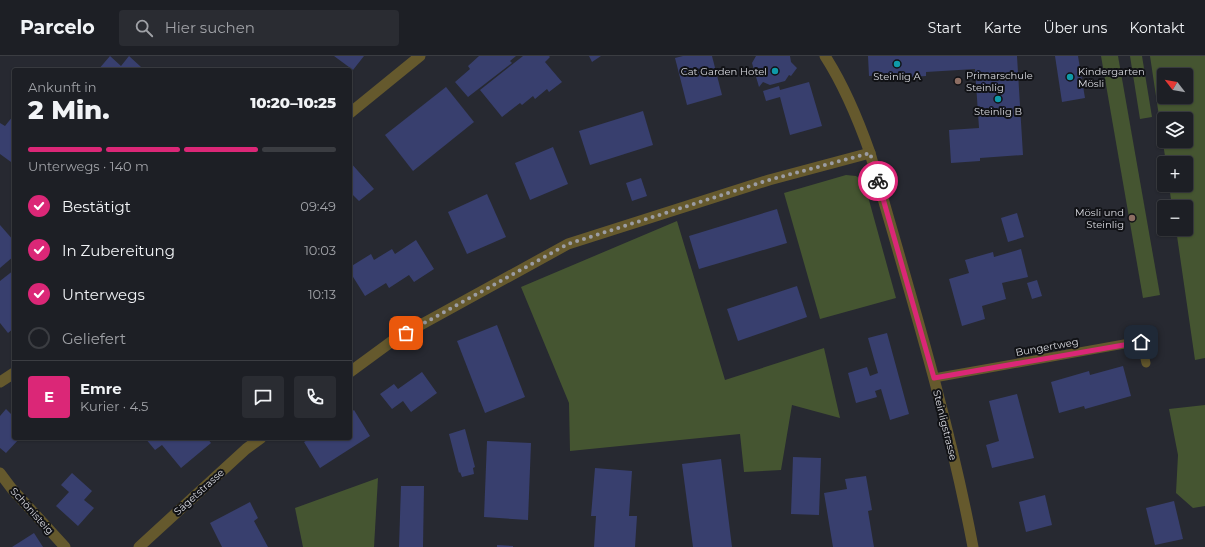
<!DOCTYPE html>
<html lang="de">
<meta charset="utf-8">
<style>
:root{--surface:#1d1f25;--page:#2a2c32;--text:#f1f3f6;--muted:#a0a2a7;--line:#3b3d42;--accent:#db2777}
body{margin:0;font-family:Montserrat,sans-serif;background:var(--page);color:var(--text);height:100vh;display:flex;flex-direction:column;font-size:15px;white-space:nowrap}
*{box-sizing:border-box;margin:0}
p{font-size:13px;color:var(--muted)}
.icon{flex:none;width:22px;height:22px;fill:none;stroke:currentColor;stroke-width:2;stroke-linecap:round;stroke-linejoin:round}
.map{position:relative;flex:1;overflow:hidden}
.drawer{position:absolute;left:12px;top:12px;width:340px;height:372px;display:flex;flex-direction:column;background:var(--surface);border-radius:4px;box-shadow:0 1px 3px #0004,0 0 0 1px var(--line)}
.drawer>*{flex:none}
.needle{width:26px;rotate:301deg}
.controls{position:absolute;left:1157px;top:12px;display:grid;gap:8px}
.controls a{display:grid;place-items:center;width:36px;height:36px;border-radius:4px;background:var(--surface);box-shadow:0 1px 3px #0004,0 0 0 1px var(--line);font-size:20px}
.pin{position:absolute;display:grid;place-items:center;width:34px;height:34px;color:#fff;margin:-17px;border-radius:8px;box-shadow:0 2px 6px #0006}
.courier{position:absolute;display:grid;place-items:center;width:40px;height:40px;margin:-20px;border:3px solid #db2777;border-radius:50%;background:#fff;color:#222;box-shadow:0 1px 5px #0007}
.head em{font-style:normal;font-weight:800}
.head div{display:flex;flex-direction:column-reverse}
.head{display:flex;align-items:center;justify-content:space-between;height:68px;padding:0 16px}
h1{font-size:26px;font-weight:800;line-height:30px}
.bar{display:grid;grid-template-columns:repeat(4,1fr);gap:6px 4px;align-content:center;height:48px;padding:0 16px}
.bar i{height:5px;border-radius:3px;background:var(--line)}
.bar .on{background:var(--accent)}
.bar p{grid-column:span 4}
.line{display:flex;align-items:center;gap:10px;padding:0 16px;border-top:1px solid var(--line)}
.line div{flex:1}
.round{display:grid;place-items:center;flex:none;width:42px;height:42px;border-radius:4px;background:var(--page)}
ol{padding:0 16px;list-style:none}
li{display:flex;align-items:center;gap:12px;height:44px}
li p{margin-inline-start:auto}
li .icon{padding:4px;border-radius:50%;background:var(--accent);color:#fff;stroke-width:4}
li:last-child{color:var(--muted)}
li i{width:22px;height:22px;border:2px solid var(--line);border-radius:50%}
header{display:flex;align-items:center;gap:24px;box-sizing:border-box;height:56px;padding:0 20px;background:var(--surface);border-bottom:1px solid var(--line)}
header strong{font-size:19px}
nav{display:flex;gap:22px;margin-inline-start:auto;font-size:14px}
.search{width:280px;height:36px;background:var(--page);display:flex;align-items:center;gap:10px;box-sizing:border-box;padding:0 14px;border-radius:4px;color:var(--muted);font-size:15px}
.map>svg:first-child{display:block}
</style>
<header>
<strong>Parcelo</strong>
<div class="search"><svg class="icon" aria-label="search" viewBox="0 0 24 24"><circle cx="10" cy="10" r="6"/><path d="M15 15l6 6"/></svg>Hier suchen</div>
<nav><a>Start</a><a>Karte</a><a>Über uns</a><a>Kontakt</a></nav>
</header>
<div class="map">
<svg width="1205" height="491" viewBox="0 0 1205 491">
<rect width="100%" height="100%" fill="#272931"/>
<g fill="#455531" fill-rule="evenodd">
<path d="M1101,0H1118L1160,239L1143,242Z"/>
<path d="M1130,0H1142L1152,61L1140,63Z"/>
<path d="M1150,0H1205V302L1195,304L1176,173H1186V151H1172L1169,129H1186V107H1166ZM1164,19H1186V41H1164ZM1164,63H1186V85H1164Z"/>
<path d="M846,119L856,120L864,126L896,242L820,263L784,137Z"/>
<path d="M677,165L725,324L824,292L840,362L792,349L781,414L744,416L740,378L570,395L569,347L521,231Z"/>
<path d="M1205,349V450L1193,452L1176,437L1178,399L1169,353Z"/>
<path d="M378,422L374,491H303L295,452Z"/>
</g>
<g fill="#383f6e">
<path d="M110,0L121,10L129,0L141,11L138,14H98Z"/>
<path d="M334,0H364L353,14Z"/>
<path d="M479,0H516L510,5L512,7L468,41L455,26L470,13L468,10Z"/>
<path d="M523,0H549L550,1L545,6L562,26L549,36L547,33L535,43L533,40L522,49L520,47L502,61L480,34Z"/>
<path d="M589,0H601L592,6Z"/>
<path d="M683,0H712L722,39L687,49L675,2Z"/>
<path d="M756,0H790L791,6L797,12L791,20L789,19L785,25L770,29L763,26L759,31L752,7Z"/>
<path d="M868,0H1017L1023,99L980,102V105L951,107L949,74L979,72L975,13L926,16V20L895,22V18L869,20Z"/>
<path d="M1055,0H1078L1085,42L1062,46Z"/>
<path d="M809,26L822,70L790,79L780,41L766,45L763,35L779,30L780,34Z"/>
<path d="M446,31L474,66L413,115L385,79Z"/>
<path d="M643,55L653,89L590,109L579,75Z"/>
<path d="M13,60L14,101L11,106L0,98V67L5,70Z"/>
<path d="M553,91L568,128L530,144L515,107Z"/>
<path d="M350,106L374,133L359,145L352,138L350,140Z"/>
<path d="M641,122L647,140L632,145L626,127Z"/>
<path d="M487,138L506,181L467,198L448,156Z"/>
<path d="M777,153L787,187L699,213L689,180Z"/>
<path d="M1017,157L1024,181L1008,186L1001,162Z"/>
<path d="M0,169L14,185V200L0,212Z"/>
<path d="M416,184L434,213L414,226L409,219L389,232L386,227L365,240L350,216V211L371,198L374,204L392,193L395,198Z"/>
<path d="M1021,193L1028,221L1002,227L1006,243L982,250L985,263L962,270L949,223L969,217L965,204L993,196L994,201Z"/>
<path d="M14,214V272L8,277L0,267V225Z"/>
<path d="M1037,224L1042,240L1032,243L1027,227Z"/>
<path d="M797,230L807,261L738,285L727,253Z"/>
<path d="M497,269L525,341L485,357L457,285Z"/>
<path d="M887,277L909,358L890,364L881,333L875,335L877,341L856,347L848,317L867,311L870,320L878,317L868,282Z"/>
<path d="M1123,310L1131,340L1085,353L1084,350L1059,357L1051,326L1089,315L1090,319Z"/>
<path d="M422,316L437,337L411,356L403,345L392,353L380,338L394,328L398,333Z"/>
<path d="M1017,338L1034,402L992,412L986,389L999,385L989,345Z"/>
<path d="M6,353L14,361V382H20L6,397L0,392V360Z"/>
<path d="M354,354L370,380L320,412L304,386L311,382H350V357Z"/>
<path d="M465,373L475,411L473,412L474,418L462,421L460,416L459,417L449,378Z"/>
<path d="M145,382H207L211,387L181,412L162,389L155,394Z"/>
<path d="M487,385L531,387L528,464L484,461Z"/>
<path d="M793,401L821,402L819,459L791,458Z"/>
<path d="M721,403L732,491H693L682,408Z"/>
<path d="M595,412L632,415L629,460H637L635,491H594L596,460H591Z"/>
<path d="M72,417L92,435L84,444L94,452L78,470L56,450L69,436L61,429Z"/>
<path d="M866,420L872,454L868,455L874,491H833L824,437L847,433L845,423Z"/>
<path d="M401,430H424L423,491H399Z"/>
<path d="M1045,439L1052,469L1026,476L1019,446Z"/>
<path d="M1174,445L1183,483L1155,489L1146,452Z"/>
<path d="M250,446L258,462L254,465L268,491H222L210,467Z"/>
<path d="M34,477L43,491H12Z"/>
<path d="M497,489L513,490V491H497Z"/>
</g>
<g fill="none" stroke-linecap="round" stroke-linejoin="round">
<path stroke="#65592d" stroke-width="9" d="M934,322L1141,285L1146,307"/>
<g stroke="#65592d" stroke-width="11">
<path d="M825,0C845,31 858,63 870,97C907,228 948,358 973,491"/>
<path d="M350,57L420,0"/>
<path d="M350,316L395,283L568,188L769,124L870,97"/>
<path d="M0,326L14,317"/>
<path d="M0,417L12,433L65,491"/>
<path d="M139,491L246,393L261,382"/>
</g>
</g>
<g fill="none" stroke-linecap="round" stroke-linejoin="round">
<path stroke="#9b9ca3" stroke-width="4" stroke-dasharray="0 7.2" d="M406,277L568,188L769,124L870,97L878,125"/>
<path stroke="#db2777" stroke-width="5" d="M878,125L934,322L1141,286"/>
</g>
<g fill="#0f9aa8" stroke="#111216" stroke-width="1.5">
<circle cx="897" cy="8" r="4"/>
<circle cx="775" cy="15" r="4"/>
<circle cx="1070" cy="21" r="4"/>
<circle cx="998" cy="43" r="4"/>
</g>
<g fill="#8d6e63" stroke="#111216" stroke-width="1.5">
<circle cx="958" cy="25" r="4"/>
<circle cx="1132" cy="162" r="4"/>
</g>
<g text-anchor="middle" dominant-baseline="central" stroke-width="4" stroke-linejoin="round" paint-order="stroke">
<g font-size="10" fill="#d9dae0" stroke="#111216" text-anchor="end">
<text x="767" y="15">Cat Garden Hotel</text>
<text x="1078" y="15" text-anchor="start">Kindergarten<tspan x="1078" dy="12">Mösli</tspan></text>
<text x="966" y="19" text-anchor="start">Primarschule<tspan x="966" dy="12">Steinlig</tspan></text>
<text x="897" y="20" text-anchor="middle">Steinlig A</text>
<text x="998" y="55" text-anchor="middle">Steinlig B</text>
<text x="1124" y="156">Mösli und<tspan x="1124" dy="12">Steinlig</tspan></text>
</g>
<g font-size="10" fill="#d9dae0" stroke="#111216">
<text transform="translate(1047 291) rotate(-10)">Bungertweg</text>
<text transform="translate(945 369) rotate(76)">Steinligstrasse</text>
<text transform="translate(199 436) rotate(-42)">Sägetstrasse</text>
<text transform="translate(32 455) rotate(48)">Schönisteig</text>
</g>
</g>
</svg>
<div class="controls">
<a><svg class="needle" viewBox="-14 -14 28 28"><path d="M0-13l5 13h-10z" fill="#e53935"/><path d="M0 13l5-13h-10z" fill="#a0a2a7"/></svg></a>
<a><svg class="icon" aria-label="layers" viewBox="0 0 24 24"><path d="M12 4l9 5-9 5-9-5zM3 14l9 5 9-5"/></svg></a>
<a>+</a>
<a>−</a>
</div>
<div class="pin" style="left:406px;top:277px;background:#ea580c"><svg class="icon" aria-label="bag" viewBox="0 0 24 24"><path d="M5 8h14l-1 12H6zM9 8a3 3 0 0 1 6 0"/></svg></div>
<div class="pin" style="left:1141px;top:286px;background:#1f2937"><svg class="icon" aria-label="home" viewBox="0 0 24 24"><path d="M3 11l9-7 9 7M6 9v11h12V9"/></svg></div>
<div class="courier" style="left:878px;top:125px"><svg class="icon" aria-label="bike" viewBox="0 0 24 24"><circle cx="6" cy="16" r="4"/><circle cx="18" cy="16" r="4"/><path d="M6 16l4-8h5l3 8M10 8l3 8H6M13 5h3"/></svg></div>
<section class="drawer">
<div class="head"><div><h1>2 Min.</h1><p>Ankunft in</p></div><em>10:20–10:25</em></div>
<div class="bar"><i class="on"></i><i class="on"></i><i class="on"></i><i></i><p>Unterwegs · 140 m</p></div>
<ol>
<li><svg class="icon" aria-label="check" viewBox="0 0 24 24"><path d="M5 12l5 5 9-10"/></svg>Bestätigt<p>09:49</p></li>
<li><svg class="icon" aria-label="check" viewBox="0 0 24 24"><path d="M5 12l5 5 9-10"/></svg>In Zubereitung<p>10:03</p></li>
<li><svg class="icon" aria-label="check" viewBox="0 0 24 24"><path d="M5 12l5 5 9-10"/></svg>Unterwegs<p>10:13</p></li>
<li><i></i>Geliefert</li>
</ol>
<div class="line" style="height:72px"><b class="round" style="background:var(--accent);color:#fff">E</b><div><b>Emre</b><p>Kurier · 4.5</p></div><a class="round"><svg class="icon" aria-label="chat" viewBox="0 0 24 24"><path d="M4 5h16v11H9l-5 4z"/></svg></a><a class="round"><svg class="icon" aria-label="phone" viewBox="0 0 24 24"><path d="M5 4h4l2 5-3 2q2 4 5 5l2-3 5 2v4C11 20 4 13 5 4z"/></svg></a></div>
</section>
</div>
